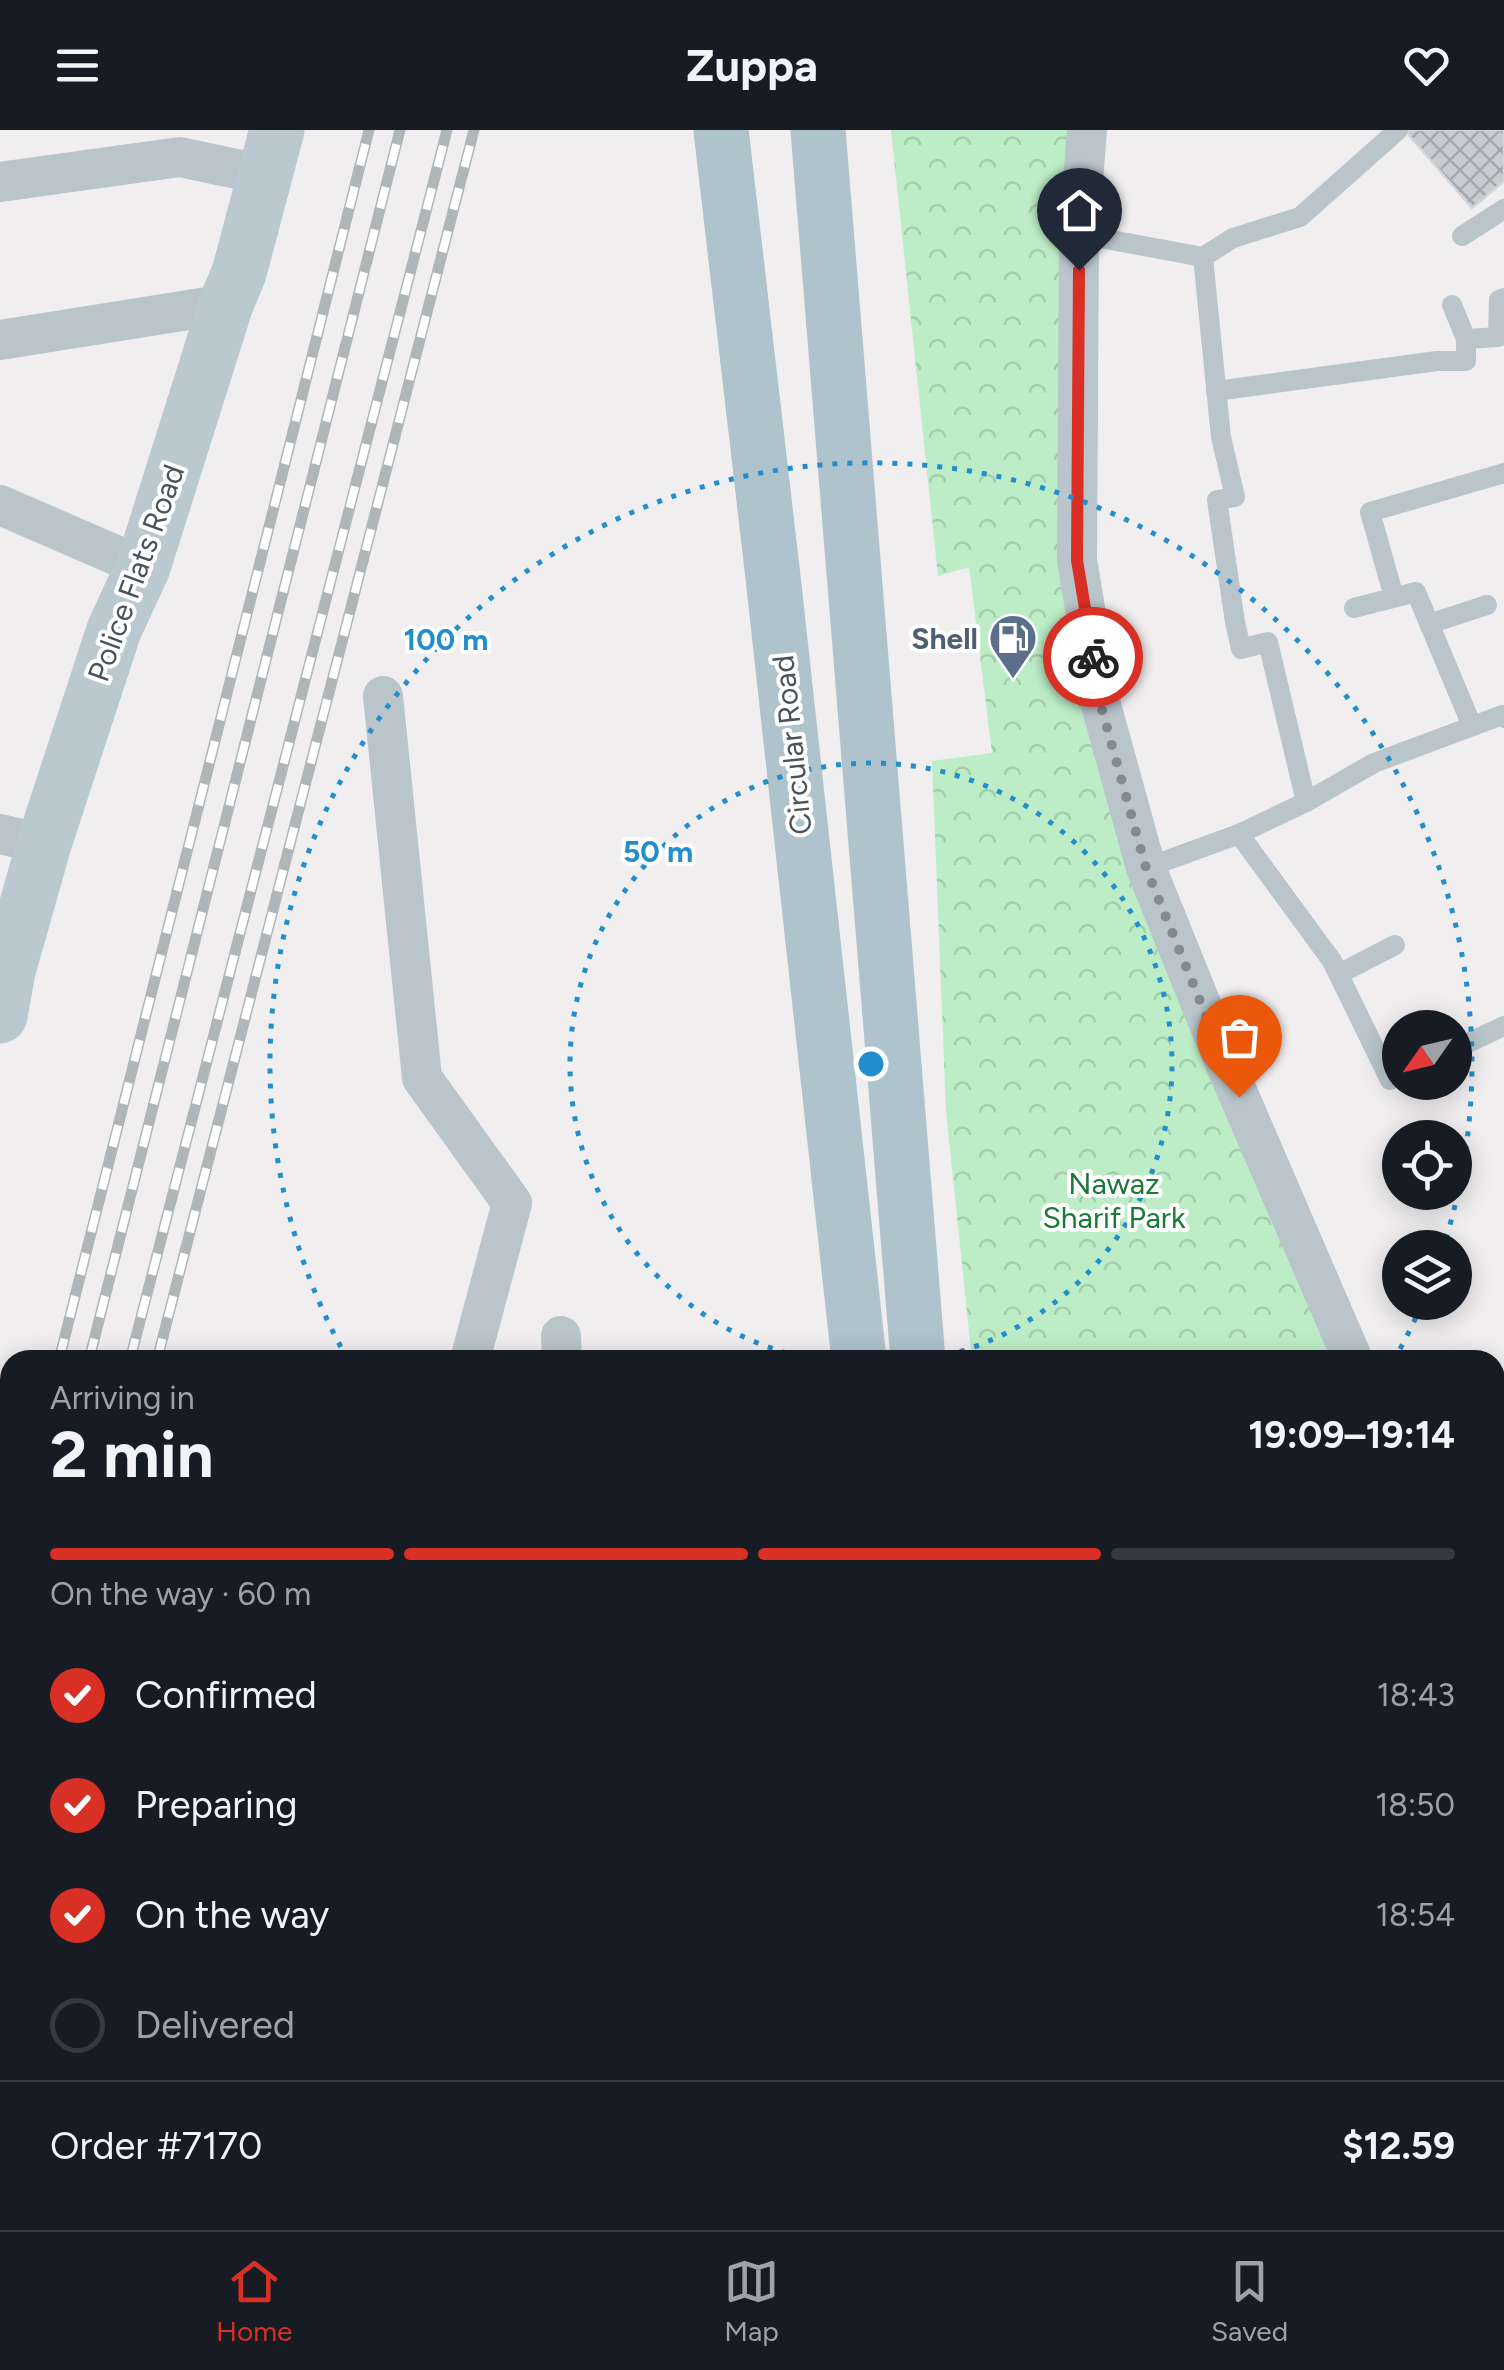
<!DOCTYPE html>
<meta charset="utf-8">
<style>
:root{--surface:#171b24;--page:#20242c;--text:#f1f3f6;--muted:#9ea1a6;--line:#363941;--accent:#d93025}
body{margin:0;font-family:Figtree,sans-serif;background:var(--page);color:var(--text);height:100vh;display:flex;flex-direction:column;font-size:38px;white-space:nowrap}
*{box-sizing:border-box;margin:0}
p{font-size:32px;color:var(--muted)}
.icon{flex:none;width:55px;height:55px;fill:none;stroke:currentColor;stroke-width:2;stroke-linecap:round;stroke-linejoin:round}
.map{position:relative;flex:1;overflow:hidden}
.sheet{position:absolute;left:0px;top:1220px;width:1505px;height:880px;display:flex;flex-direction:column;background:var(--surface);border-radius:30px 30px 0 0;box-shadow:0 5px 25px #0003}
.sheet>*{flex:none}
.needle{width:65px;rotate:236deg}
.tools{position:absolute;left:1382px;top:880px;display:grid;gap:20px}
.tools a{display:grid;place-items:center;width:90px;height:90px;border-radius:50%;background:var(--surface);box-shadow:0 5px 25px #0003;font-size:50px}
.pin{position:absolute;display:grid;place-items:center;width:85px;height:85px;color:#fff;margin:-102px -42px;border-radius:50% 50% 50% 0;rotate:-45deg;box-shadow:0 0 10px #0007}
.pin .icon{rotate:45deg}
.courier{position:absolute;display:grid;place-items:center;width:100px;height:100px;margin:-50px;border:8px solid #d93025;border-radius:50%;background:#fff;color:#222;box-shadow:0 2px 12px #0007}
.head em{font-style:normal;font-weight:700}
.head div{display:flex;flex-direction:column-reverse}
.head{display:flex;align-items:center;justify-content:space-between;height:170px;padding:0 50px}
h1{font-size:65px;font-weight:700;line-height:75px}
.bar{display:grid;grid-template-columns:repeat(4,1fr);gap:15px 10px;align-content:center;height:120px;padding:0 50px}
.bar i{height:12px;border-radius:8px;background:var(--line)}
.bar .on{background:var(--accent)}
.bar p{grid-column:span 4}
.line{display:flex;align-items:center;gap:25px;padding:0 50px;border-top:2px solid var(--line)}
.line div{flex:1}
ol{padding:0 50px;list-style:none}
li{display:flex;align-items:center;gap:30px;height:110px}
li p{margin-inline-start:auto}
li .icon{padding:10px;border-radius:50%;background:var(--accent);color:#fff;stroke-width:4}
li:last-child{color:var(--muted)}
li i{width:55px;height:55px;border:5px solid var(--line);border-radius:50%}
header{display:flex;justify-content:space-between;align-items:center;height:130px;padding:0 50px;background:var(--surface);font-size:45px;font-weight:700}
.tab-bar{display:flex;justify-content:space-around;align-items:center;height:140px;border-top:2px solid var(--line);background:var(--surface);font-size:28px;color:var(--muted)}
.tab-bar a{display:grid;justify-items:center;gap:5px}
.tab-bar .on{color:var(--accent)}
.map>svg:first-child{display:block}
</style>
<header><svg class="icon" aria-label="menu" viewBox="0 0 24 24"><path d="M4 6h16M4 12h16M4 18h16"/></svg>Zuppa<svg class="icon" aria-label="heart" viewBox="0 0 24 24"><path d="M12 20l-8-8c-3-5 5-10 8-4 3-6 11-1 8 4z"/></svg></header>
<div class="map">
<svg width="1504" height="2100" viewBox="0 0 1504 2100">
<defs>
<pattern id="park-crowns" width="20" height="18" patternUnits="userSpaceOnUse" patternTransform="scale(2.5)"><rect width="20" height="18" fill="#bdedc6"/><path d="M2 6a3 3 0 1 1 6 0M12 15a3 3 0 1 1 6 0" fill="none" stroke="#a4cdac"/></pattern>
<pattern id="building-cross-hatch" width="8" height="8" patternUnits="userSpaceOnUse" patternTransform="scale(2.5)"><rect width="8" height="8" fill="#c8ccd0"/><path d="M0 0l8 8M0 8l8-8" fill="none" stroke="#a4a8ac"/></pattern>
</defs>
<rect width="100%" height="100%" fill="#f0eeee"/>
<g fill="url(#park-crowns)">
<path d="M891,0H1082L1077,429L1146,738L1354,1230H972L946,981L932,631L992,623L969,437L938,446Z"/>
<path d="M1495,1625L1504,1644V2100H1318L1314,2090H1495Z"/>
</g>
<path fill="url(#building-cross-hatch)" stroke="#d2d5d9" stroke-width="2.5" d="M1411,0H1504V51L1472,78L1407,3Z"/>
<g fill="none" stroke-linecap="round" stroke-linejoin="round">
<g stroke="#b9c5ca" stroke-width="20">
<path d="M1079,104L1203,127L1233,108L1300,87L1398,0"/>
<path d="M1462,106L1504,79"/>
<path d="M1203,127L1221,307L1235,367L1217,370L1235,492L1241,519L1268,512L1306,672"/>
<path d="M1452,175L1466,209"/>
<path d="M1216,261L1437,231H1466V209L1498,207L1499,170L1504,168"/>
<path d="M1394,467L1370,382L1504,343"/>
<path d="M1354,478L1416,462L1472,596"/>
<path d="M1429,494L1487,475"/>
<path d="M1239,704L1306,672L1374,633L1502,585L1504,588"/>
<path d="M1146,738L1239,704L1332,831L1390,950L1400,945"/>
<path d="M1339,844L1395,815"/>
<path d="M1455,919L1504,896"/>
</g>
<g stroke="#b9c5ca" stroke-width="40">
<path d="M1087,0L1079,104L1077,430L1101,575L1146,738L1224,931L1353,1230"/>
<path d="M0,52L180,27L265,45"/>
<path d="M0,210L226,174"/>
<path d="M0,375L143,437"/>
<path d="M383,566L422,948L512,1073L470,1230"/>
<path d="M0,704L44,714"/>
<path d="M561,1206L562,1230"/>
<path d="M1495,1294L1504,1292"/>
<path d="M0,1422L8,1424"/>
<path d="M1495,1533L1504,1552"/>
<path d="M189,2100L192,2090"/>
<path d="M555,2100L579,2090"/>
</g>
<path stroke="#bac8cf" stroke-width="55" d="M0,886L8,841L44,714L114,500L143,437L226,174L239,143L277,0"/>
<g stroke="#aec3cc" stroke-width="55">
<path d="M721,0L773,447L859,1230"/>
<path d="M818,0L918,1230"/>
<path d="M1178,2090L1183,2100"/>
<path d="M1236,2090L1241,2100"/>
</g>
<g stroke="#b0b5b8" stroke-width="11">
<g id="rail">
<path d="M59,1230L369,0"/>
<path d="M89,1230L400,0"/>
<path d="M130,1230L447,0"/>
<path d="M157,1230L474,0"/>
<path d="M0,1462L10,1423"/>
<path d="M0,1582L10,1543"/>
<path d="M0,1734L10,1695"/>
<path d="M0,1840L10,1801"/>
</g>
</g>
<use href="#rail" stroke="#fff" stroke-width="8" stroke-dasharray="22" stroke-linecap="butt"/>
</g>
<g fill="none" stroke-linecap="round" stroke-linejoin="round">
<path stroke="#828b8e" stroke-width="10" stroke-dasharray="0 18" d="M1093,527L1101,576L1146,738L1239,967"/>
<path stroke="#d93025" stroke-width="12" d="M1079,140L1077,430L1093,527"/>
</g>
<g fill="none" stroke="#228ecd" stroke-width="5" stroke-dasharray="5 10">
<path d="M816 1230A301 301 0 1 1 926 1230"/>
<path d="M1422 1174A601 601 0 0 1 1394 1230M348 1230A601 601 0 1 1 1444 1115"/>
</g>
<defs>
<g id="fuel-pin" transform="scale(2.5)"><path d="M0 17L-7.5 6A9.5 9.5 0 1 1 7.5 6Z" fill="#5c6f8a" stroke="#fff"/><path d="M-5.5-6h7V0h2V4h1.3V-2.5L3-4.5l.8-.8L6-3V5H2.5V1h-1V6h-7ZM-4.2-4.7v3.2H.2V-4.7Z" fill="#fff"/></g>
</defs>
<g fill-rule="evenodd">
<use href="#fuel-pin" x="1013" y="508"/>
</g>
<g text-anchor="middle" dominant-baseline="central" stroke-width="8" stroke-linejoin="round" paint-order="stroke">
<g font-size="30" fill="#47555a" stroke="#fff">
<text transform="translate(136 443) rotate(-70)">Police Flats Road</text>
<text transform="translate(792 615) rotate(-96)">Circular Road</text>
</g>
<g font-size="30" font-weight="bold" fill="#4e5e75" stroke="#fff" text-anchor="end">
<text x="978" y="508">Shell</text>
</g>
<g font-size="30" fill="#1a7937" stroke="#fff">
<text x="1114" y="1053">Nawaz<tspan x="1114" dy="34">Sharif Park</tspan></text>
</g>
</g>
<circle cx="871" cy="934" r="15" fill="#228ecd" stroke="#fff" stroke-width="5"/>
<g font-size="30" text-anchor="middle" font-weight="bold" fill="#228ecd" stroke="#fff" stroke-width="8" stroke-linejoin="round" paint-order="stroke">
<text x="446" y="520">100 m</text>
<text x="658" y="732">50 m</text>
</g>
</svg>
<div class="tools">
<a><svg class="needle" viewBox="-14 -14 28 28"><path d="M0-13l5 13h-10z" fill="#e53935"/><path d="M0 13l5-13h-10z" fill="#9ea1a6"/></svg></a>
<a><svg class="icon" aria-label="locate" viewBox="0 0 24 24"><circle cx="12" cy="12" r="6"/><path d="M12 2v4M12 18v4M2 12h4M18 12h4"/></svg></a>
<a><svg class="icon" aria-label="layers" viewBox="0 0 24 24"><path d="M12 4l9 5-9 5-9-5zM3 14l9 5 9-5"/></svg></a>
</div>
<div class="pin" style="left:1239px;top:967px;background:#ea580c"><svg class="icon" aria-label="bag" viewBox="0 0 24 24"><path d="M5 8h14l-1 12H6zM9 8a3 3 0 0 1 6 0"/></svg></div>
<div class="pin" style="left:1079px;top:140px;background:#1f2937"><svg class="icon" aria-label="home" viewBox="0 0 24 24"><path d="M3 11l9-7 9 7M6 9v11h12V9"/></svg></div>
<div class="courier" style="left:1093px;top:527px"><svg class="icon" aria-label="bike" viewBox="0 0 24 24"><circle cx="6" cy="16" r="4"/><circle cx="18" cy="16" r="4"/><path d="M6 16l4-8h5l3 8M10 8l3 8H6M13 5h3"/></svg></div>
<section class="sheet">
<div class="head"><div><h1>2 min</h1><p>Arriving in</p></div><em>19:09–19:14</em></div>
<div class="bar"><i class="on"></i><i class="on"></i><i class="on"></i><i></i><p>On the way · 60 m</p></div>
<ol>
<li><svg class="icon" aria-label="check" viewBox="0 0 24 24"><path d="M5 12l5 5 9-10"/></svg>Confirmed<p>18:43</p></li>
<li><svg class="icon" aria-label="check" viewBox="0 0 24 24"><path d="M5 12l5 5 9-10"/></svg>Preparing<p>18:50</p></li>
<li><svg class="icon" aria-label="check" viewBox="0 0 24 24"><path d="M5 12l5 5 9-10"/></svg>On the way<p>18:54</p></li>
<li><i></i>Delivered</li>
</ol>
<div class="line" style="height:130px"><div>Order #7170</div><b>$12.59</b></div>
</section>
</div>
<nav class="tab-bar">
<a class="on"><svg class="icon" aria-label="home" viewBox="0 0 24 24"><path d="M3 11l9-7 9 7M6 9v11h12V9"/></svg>Home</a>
<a><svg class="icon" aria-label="map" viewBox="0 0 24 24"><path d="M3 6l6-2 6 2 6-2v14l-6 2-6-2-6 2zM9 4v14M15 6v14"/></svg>Map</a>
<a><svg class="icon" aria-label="saved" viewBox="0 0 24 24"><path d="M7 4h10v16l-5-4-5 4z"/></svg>Saved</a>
</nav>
